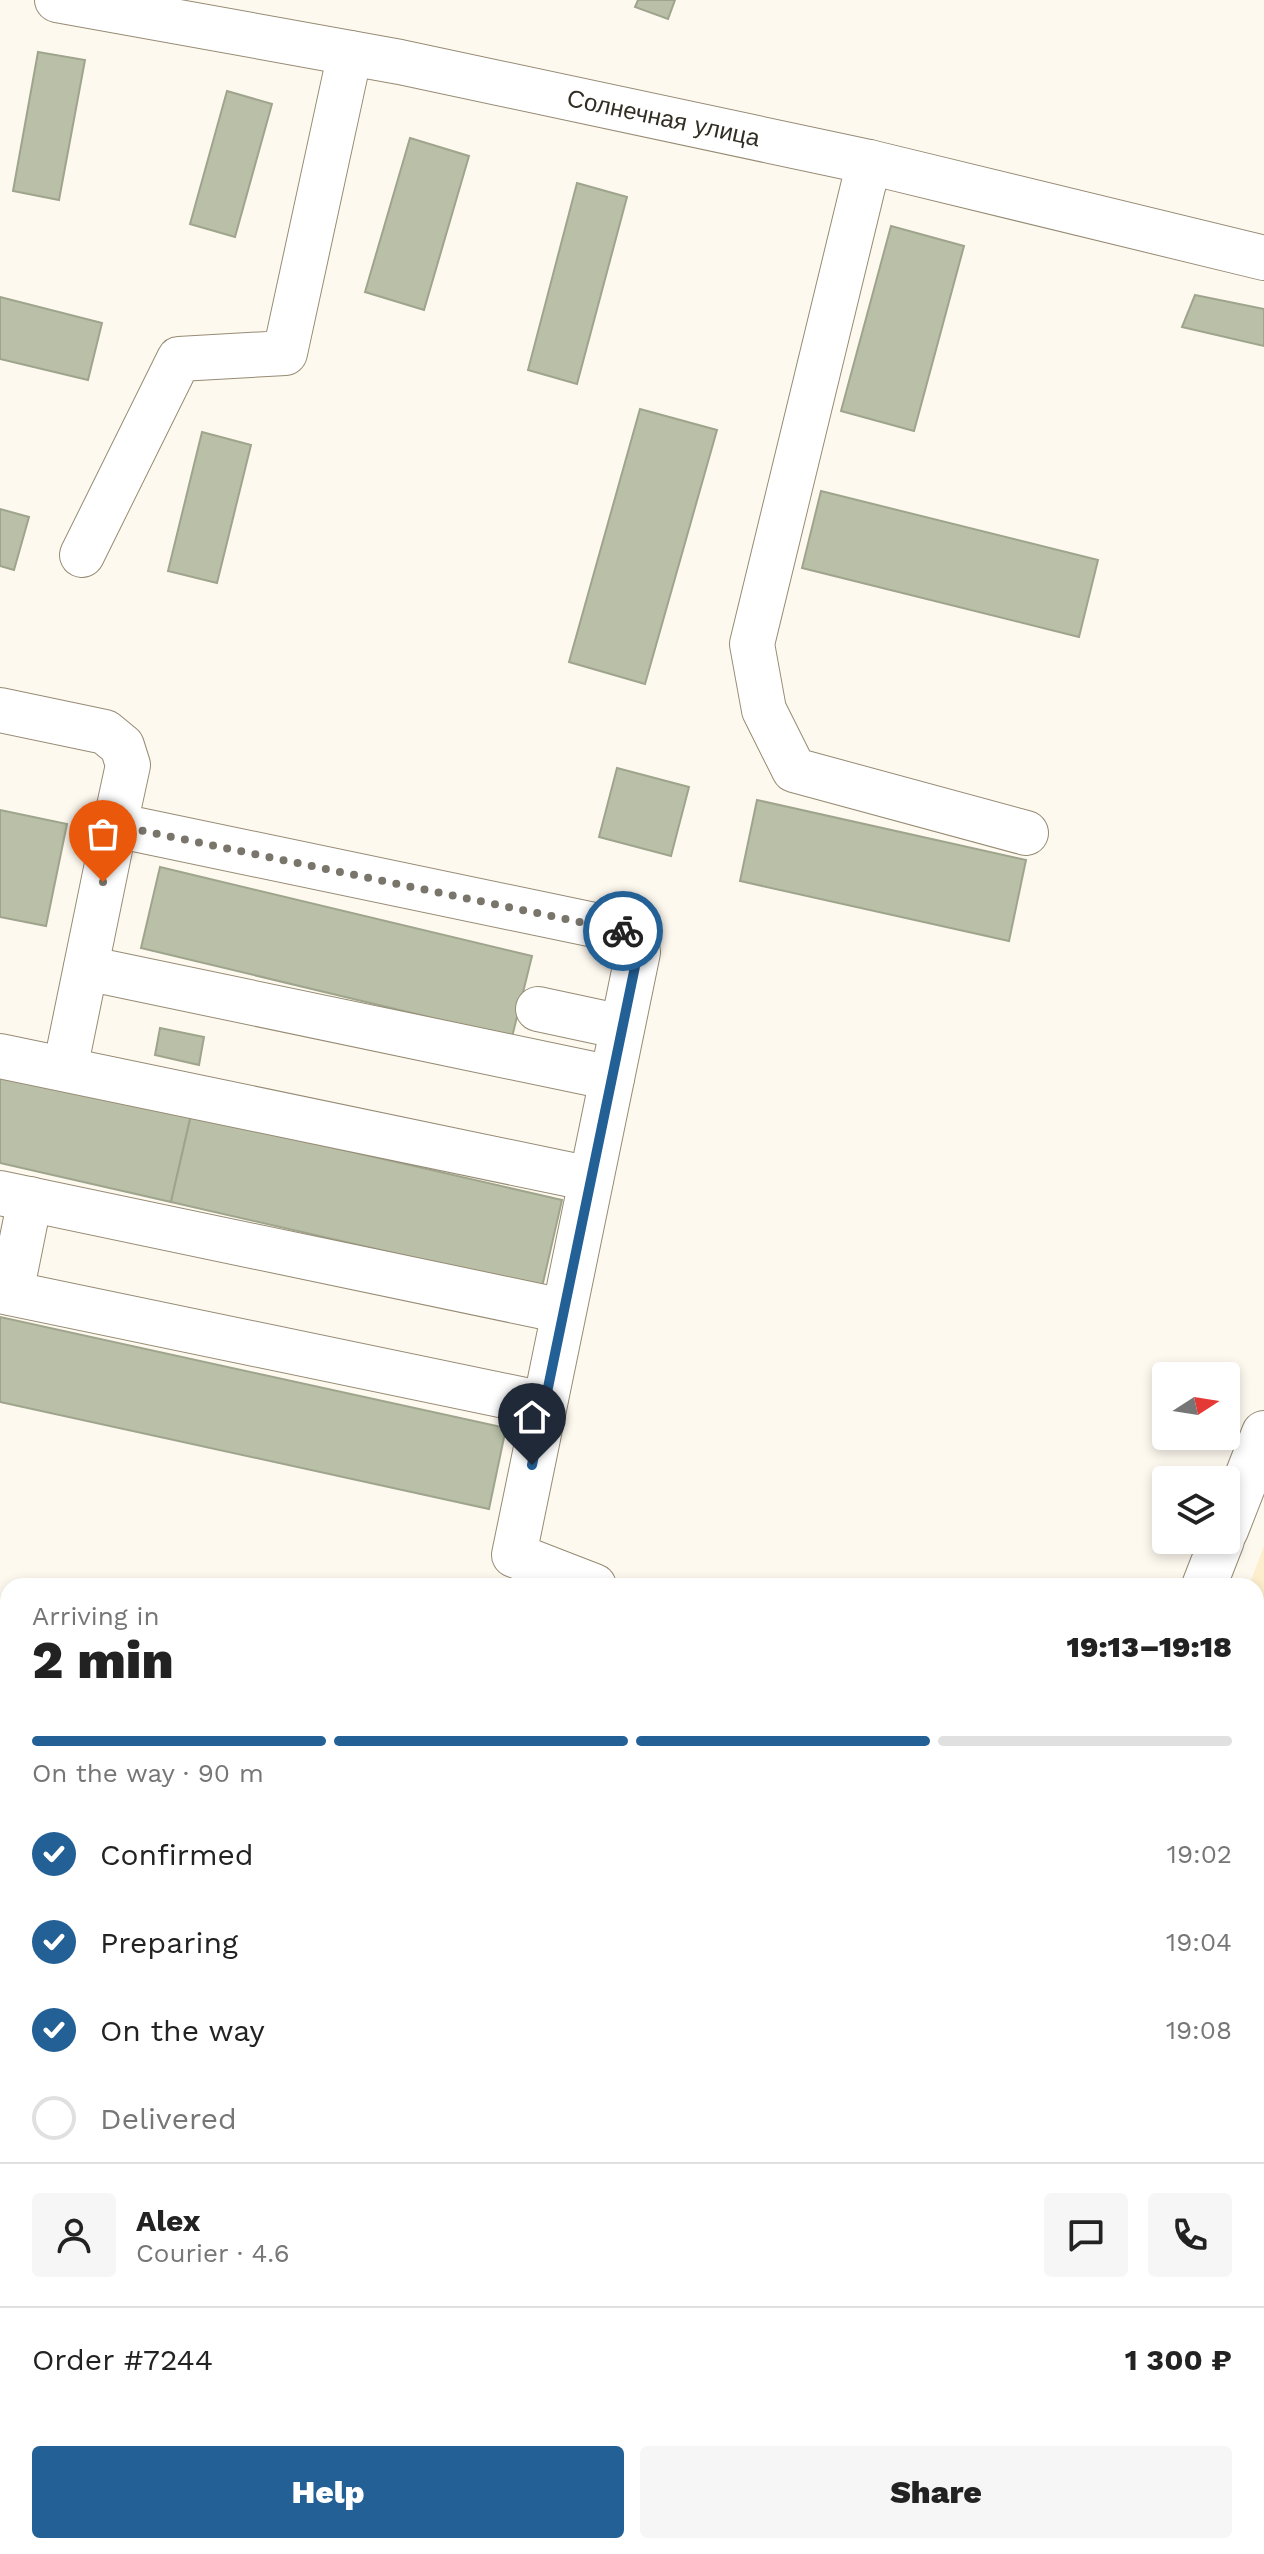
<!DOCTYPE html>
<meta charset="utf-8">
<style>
:root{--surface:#fff;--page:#f6f6f6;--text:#222;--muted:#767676;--line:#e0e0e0;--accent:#236096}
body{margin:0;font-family:"Work Sans",sans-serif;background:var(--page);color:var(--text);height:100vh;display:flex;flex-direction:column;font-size:30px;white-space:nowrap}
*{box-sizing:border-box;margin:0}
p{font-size:26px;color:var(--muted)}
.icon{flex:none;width:44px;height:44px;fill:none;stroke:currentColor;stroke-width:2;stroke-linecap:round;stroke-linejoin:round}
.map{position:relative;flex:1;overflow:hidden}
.panel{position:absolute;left:0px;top:1578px;width:1264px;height:976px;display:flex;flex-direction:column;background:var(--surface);border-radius:24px 24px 0 0;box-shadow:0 4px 12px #0003}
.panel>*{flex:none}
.needle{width:52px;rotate:78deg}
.buttons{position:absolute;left:1152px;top:1362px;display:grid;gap:16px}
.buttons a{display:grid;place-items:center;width:88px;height:88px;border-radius:8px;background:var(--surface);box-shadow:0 4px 12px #0003;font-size:40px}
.pin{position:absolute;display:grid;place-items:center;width:68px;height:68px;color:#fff;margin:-82px -34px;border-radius:50% 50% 50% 0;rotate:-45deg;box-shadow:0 0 8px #0007}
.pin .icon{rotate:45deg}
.courier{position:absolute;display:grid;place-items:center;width:80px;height:80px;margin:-40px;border:6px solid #236096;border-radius:50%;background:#fff;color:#222;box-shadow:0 2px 10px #0007}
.head em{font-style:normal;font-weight:800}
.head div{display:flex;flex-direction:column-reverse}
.head{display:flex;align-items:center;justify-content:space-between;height:136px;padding:0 32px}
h1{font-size:52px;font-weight:800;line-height:60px}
.bar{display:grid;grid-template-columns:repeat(4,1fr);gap:12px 8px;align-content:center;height:96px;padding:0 32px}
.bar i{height:10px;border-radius:6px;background:var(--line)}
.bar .active{background:var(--accent)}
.bar p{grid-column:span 4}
.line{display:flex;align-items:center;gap:20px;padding:0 32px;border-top:2px solid var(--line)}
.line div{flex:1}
.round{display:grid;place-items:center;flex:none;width:84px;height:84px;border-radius:8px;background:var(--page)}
ol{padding:0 32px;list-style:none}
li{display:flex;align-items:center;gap:24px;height:88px}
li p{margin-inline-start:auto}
li .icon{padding:8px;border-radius:50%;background:var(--accent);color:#fff;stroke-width:4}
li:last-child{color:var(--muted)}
li i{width:44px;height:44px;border:4px solid var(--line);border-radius:50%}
.button{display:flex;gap:16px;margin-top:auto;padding:16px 32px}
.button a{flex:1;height:92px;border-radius:8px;background:var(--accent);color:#fff;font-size:32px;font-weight:800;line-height:92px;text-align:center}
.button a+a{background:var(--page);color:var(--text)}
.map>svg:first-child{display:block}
</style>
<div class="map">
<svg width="1264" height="2554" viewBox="0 0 1264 2554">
<rect width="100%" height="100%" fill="#fef9ef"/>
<path fill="#fdeecd" d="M1264,1546V1995L1256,1991V1586H1249Z"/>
<path fill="#edbfbd" d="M0,1730L8,1731V2546H1256V2087L1264,2090V2554H0Z"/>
<g fill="#b9c0a7" stroke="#9fa58d" stroke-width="2">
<path d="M638,0H675L668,19L635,7Z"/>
<path d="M38,52L85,60L59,200L13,191Z"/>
<path d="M227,91L272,104L235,237L190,224Z"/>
<path d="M410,138L469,156L424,310L365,292Z"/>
<path d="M577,183L627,197L577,384L528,370Z"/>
<path d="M891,226L964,246L914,431L841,411Z"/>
<path d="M1195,295L1264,309V346L1182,327Z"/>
<path d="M0,297L102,323L88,380L0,359Z"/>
<path d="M640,409L717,430L645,684L569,662Z"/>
<path d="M202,432L251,445L217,583L168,571Z"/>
<path d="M821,491L1098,560L1079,637L802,568Z"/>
<path d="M0,509L29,517L14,570L0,566Z"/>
<path d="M617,768L689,787L671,856L599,837Z"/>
<path d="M757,800L1026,860L1009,941L740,881Z"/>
<path d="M0,810L67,824L46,926L0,917Z"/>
<path d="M160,867L532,956L512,1037L141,948Z"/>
<path d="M160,1028L204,1037L199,1065L155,1055Z"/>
<path d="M0,1071L191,1115L171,1202L0,1163Z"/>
<path d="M191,1115L562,1200L542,1287L171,1202Z"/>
<path d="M0,1317L506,1428L489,1509L0,1402Z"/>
<path d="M1256,1841L1264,1845V1878L1256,1875Z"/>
</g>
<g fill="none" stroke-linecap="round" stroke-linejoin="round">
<g stroke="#968b74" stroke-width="46">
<g id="minor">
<path id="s1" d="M57,0L400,62L869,162L1264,258"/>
<path d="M869,162L752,644L764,710L794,770L1026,833"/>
<path d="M82,555L179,359L285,353L350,53"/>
<path d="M0,710L105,732L122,746L128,765L115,825L623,931C633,936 637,941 638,952L514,1555L594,1586"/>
<path d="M86,968L612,1078"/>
<path d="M538,1009L622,1027"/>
<path d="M0,1056L591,1179"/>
<path d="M65,1069L115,825"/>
<path d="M0,1193L563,1311"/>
<path d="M0,1291L544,1404"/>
<path d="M11,1293L30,1199"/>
<path d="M1226,1530L1264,1433"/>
<path d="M1204,1586L1222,1540"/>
<path d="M1256,2069L1264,2072"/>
</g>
</g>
<path stroke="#908c82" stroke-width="5" stroke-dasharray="4 4" stroke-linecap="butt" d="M1222,2546L1225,2554"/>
<use href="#minor" stroke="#fff" stroke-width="44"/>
</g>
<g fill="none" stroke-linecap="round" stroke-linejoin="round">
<path stroke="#79756b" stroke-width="8" stroke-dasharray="0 14.4" d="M103,882L115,825L623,931"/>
<path stroke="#236096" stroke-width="10" d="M532,1465L638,952C637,941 634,936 623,931"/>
</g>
<g text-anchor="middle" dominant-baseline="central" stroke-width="6" stroke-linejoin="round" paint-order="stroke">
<g font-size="24" fill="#322e24" stroke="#fef9ef">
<text stroke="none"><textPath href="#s1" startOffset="618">Солнечная улица</textPath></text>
</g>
</g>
</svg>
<div class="buttons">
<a><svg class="needle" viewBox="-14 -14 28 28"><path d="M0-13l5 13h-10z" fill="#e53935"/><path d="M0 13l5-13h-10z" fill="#767676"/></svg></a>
<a><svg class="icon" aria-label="layers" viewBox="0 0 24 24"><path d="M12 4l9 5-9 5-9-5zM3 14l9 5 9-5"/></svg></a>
</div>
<div class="pin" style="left:103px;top:882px;background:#ea580c"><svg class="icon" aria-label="bag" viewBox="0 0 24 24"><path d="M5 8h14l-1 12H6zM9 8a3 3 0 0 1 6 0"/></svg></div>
<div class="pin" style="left:532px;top:1465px;background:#1f2937"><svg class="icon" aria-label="home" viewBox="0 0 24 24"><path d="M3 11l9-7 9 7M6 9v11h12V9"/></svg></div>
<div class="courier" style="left:623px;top:931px"><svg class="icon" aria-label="bike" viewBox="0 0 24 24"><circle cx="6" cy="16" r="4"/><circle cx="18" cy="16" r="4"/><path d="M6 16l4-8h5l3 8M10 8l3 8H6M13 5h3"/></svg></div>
<section class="panel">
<div class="head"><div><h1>2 min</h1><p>Arriving in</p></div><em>19:13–19:18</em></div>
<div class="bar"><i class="active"></i><i class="active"></i><i class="active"></i><i></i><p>On the way · 90 m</p></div>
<ol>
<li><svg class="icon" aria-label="check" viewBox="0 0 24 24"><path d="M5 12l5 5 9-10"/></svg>Confirmed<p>19:02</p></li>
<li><svg class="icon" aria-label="check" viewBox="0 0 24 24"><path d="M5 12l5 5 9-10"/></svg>Preparing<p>19:04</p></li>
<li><svg class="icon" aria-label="check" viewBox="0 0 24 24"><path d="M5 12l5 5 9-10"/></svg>On the way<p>19:08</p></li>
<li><i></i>Delivered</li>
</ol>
<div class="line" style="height:144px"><a class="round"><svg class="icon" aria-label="person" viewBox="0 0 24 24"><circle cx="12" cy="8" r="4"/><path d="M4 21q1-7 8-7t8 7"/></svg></a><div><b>Alex</b><p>Courier · 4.6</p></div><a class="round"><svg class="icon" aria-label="chat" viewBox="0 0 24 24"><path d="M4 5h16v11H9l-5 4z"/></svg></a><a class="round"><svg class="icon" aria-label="phone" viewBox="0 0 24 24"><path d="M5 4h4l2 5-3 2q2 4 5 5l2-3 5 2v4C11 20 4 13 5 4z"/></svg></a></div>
<div class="line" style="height:104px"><div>Order #7244</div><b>1 300 ₽</b></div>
<div class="button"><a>Help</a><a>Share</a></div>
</section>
</div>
